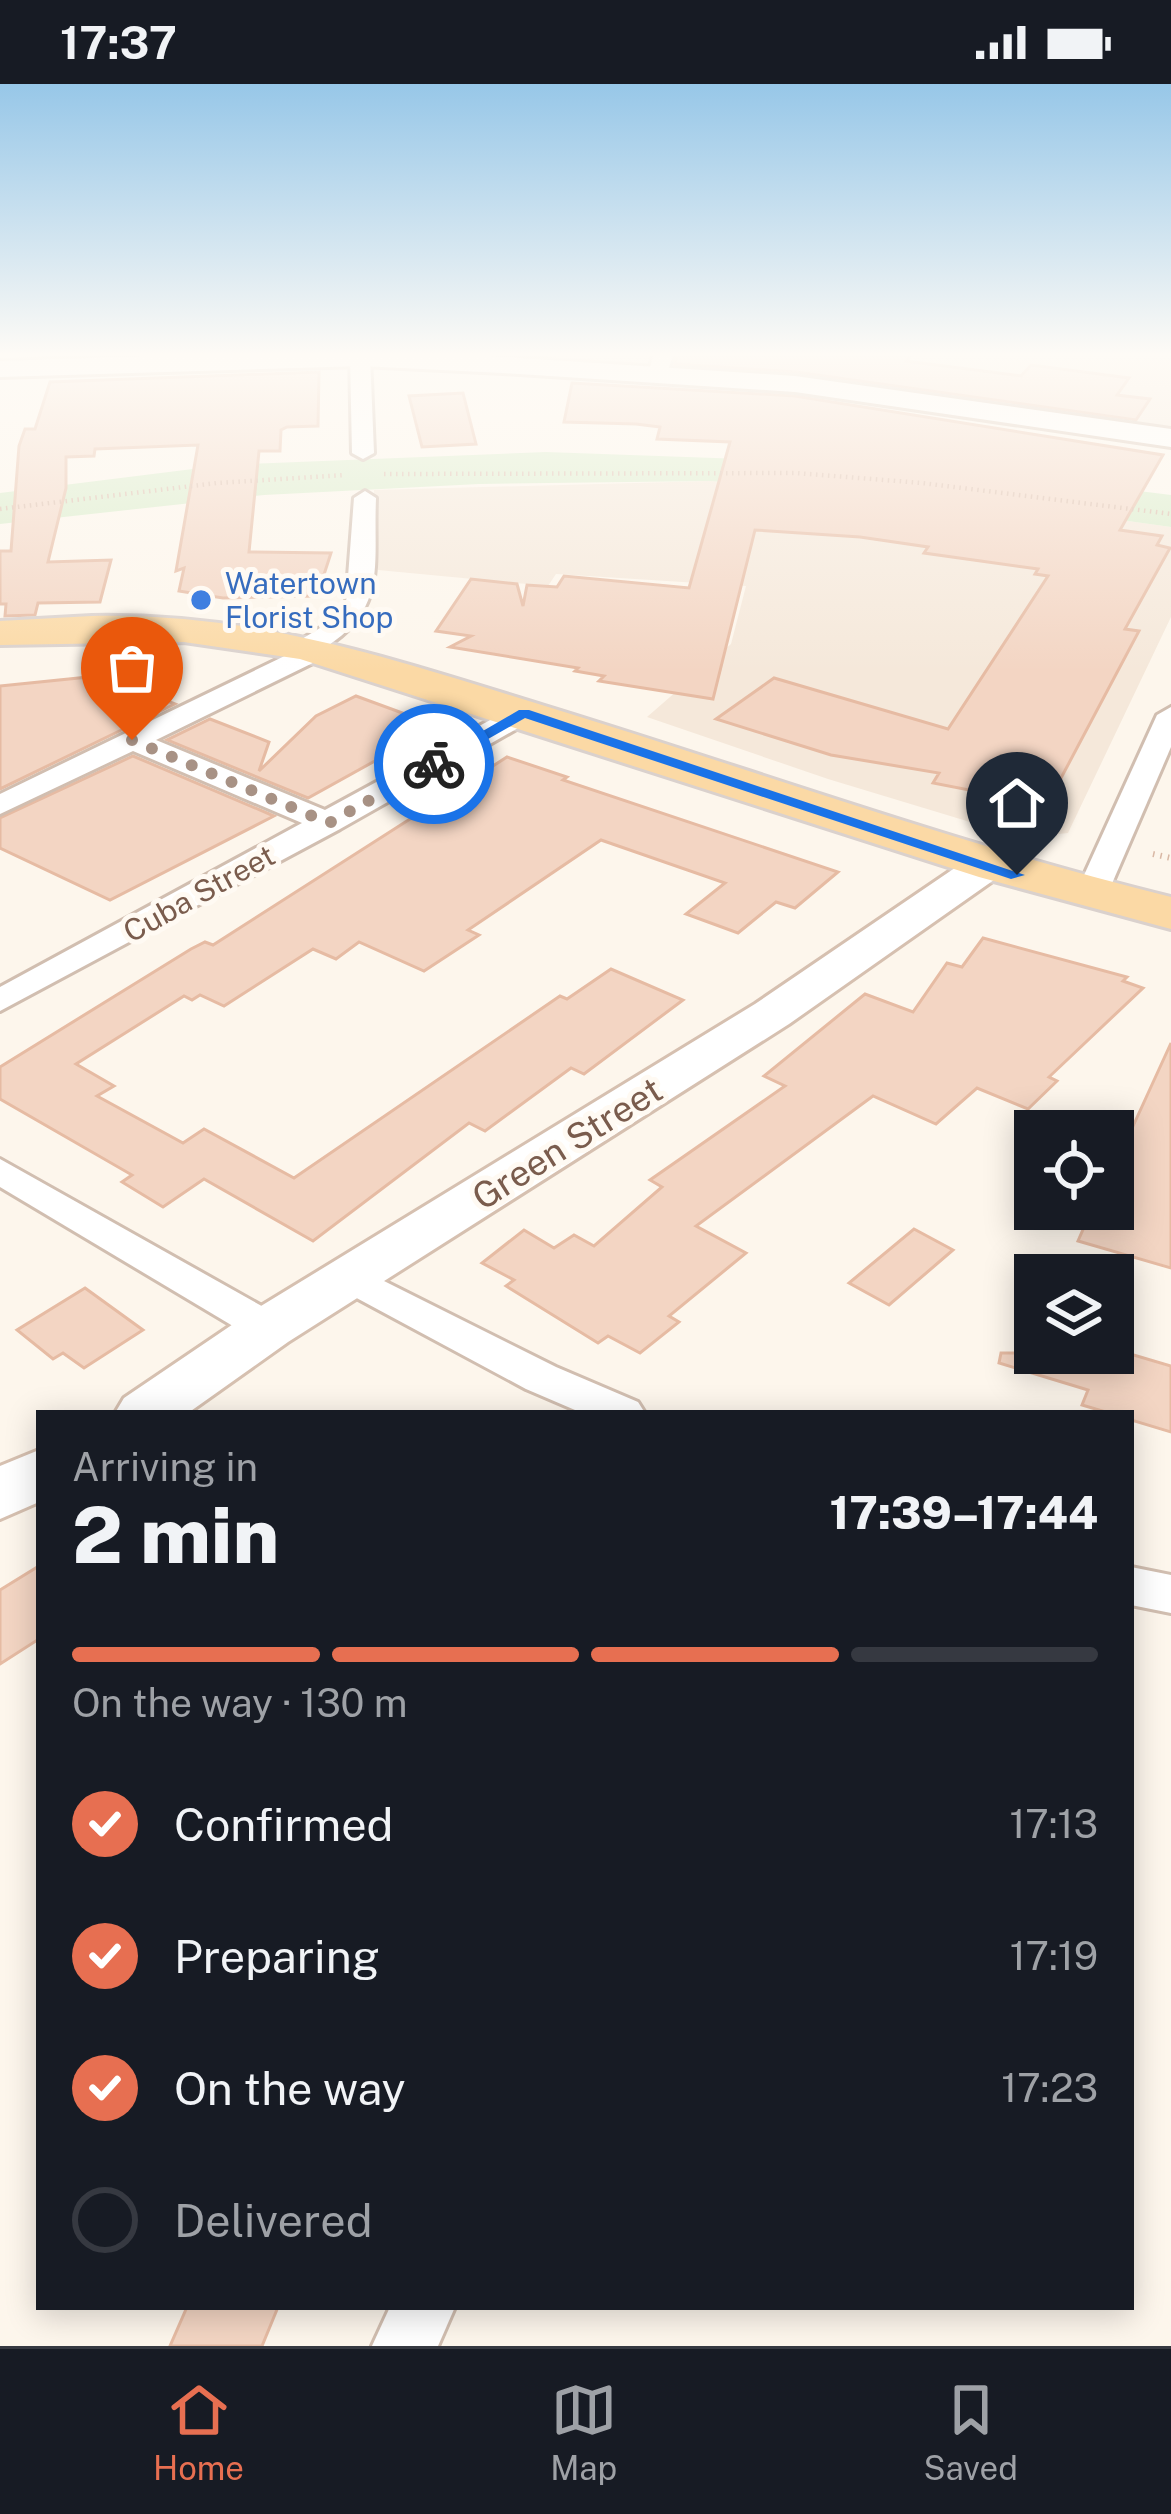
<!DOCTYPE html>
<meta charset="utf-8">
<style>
:root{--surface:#171b24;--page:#20242c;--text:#f1f3f6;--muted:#9ea1a6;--line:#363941;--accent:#e76f51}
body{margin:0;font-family:"Public Sans",sans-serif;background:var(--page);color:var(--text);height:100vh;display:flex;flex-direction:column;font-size:45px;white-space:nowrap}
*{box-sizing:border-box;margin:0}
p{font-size:39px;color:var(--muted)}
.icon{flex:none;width:66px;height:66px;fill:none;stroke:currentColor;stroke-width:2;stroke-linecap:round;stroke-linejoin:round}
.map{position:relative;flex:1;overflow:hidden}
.panel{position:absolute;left:36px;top:1326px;width:1098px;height:900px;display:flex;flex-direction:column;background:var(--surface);border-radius:0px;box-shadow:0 6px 30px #0003}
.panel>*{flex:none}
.fabs{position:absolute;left:1014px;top:1026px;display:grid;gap:24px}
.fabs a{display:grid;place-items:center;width:120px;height:120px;border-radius:0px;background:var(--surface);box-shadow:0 6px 30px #0003;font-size:60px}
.pin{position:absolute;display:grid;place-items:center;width:102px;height:102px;color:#fff;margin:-123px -51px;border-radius:50% 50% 50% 0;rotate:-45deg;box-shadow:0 0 12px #0007}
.pin .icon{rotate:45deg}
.courier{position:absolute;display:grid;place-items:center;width:120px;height:120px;margin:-60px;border:9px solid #1a73e8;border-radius:50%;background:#fff;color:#222;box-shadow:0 3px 15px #0007}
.overview em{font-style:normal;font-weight:800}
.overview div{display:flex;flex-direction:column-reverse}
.overview{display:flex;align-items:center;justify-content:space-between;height:204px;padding:0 36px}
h1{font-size:78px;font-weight:800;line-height:90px}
.bar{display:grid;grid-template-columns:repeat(4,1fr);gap:18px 12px;align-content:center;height:144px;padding:0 36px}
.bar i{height:15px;border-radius:9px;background:var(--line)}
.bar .active{background:var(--accent)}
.bar p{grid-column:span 4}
ol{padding:0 36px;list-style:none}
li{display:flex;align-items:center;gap:36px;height:132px}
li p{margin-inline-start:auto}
li .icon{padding:12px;border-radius:50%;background:var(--accent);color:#fff;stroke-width:4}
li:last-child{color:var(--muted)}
li i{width:66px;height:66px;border:6px solid var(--line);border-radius:50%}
.status{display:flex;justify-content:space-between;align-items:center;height:84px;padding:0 60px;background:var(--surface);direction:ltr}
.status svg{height:33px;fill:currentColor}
.tab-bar{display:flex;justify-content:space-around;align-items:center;height:168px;border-top:3px solid var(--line);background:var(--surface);font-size:33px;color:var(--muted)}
.tab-bar a{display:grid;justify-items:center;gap:6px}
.tab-bar .active{color:var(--accent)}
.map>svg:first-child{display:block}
</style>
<div class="status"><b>17:37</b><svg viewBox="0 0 49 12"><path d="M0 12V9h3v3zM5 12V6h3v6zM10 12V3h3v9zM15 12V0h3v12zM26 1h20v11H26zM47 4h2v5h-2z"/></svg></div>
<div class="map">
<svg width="1171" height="2262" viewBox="0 0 1171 2262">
<rect width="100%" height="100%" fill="#fdf6ec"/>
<g fill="#f5e8da">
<path d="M418,271H1171V345L753,290Z"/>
<path d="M709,397L949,412L1171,443V533L1068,749L1023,754L828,695L647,633L731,560L746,502L556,490L548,502L378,486L374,406Z"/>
</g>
<path fill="#d8ecc9" d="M546,368L908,381L1147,408L1171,411V443L949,412L709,397L479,400L264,411L0,440V409L225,381Z"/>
<g fill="#f3d5c3" stroke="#e6bba3" stroke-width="3">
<path d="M677,271H911L906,277L1021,292L1031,281L1129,294L1117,311L1150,315L1136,336L796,288L675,280Z"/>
<path d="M319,288L318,342L287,343L281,346L280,367H259L249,468L331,469L317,512L223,514L179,507L184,484L176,487L198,361L95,365L94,372L66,373V404L48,478L111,476L100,518L38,519L35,531L5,532L6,520H0V467H11L19,362L25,345H35L50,298Z"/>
<path d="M572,299L795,312L1163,371L1120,446L1162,452L1157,461L1170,464L1125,545L1139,547L1052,711L1037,708L1031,718L933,699L939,689L831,671L716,635L774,594L948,645L1048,492L1035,490L1038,485L924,469L928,463L860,453L755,446L713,615L599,597L604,592L575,587L578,584L450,563L471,552L436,547L471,495L517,500L523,522L527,501L557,503L564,492L689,504L730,358L657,355L660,343L636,340L564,338Z"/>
<path d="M463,309L476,360L422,363L409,312Z"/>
<path d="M89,593L90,603L131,620L147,609L175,620L0,705V602Z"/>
<path d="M356,612L438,642L308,714L167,656L210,635L269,658L259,687L316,632Z"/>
<path d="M133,672L274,732L110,816L0,764V734Z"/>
<path d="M507,673L567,693L563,696L838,788L795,824L776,818L738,849L686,830L725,799L601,756L468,846L479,851L424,887L359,858L336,875L313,865L224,922L200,911L192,916L184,912L76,980L114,1002L97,1012L183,1059L204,1045L294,1094L560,912L567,915L611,885L683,916L584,990L571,984L485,1047L469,1039L313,1157L204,1095L163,1123L122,1098L132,1091L0,1015V983L191,865L205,858L213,861Z"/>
<path d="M983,854L1127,893L1123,897L1143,904L1049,993L1057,997L1028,1025L977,1004L936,1040L873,1012L696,1142L746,1169L669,1232L679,1238L640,1269L608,1252L598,1259L506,1202L514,1196L482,1179L524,1146L554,1164L574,1151L594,1162L662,1103L650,1096L785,1002L764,992L865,910L913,928L947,879L962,883Z"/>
<path d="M1171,959V1184L1078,1157L1092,1125H1113V1086Z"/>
<path d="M914,1145L953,1166L889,1221L849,1199Z"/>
<path d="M85,1204L143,1246L84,1284L63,1269L53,1275L17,1246Z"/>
<path d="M1001,1269H1127L1171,1282V1348L1131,1336V1329H1109L1082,1321L1088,1306L999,1279Z"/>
<path d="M39,1482V1555L0,1580V1506Z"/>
<path d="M187,2223H278L262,2262H170Z"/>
</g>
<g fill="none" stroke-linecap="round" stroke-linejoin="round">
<g stroke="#d1beb0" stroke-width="6">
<g id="street">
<path d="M350,271H370L374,369L363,375L352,369Z"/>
<path d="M653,271H673L665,296L648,292Z"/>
<path d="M365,407L376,414C373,481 388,523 326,563L325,573L156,656L325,726L514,623H534L538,629L534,635L340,745L0,927V903L302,739L133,667L0,730V710L295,567L297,558L333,536L346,519L354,414Z"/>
<path d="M1171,623V663L1107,811L1102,818H1080L1075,811L1157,631Z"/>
<path d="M0,1075L283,1234L289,1244L283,1254L268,1258L253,1254L0,1103Z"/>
<path d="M352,1181L556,1283L638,1318L645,1329H582L526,1305L338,1204L332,1194L338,1184Z"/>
<path d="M1131,1483L1171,1491V1529L1131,1521Z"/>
<path d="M390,2223H455L438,2262H372Z"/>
</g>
</g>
<g stroke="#d6c0b0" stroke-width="6">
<g id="secondary">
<path d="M181,271H473L795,292L1171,345V363L795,308L503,289L361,282L0,293V277Z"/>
<path d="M986,769L1001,773L1007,782L1001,791L789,940L288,1258L188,1329H115L124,1314L248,1230L755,920L971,773Z"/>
<path d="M39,1366V1418L0,1435V1382Z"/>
</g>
</g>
<g stroke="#dad1cd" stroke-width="6">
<path id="primary" d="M92,532C258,529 389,574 545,622C754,686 959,761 1171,813V845L979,793L300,575L184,558L0,561V537Z"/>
</g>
<g stroke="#d9b8a5" stroke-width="4.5" stroke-dasharray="1.5 4.5" stroke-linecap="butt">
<path d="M384,390L796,389L922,399L1171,430"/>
<path d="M0,425L217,399L345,391"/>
</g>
<path stroke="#d9b8a5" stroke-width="6" stroke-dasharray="1.5 6" stroke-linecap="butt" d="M1153,770L1171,774"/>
<use href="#street" fill="#fff" fill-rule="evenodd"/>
<use href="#secondary" fill="#fff" fill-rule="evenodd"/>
<use href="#primary" fill="#fbd9a5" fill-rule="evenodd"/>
</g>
<linearGradient id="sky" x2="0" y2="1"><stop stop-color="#97c7e8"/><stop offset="0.46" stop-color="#fefbf6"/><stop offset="1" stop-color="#fefbf6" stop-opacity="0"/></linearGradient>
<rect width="1171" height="588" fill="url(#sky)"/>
<path fill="#1a73e8" d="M519,626H529L1025,791L1011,795L525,634L439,683L426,680Z"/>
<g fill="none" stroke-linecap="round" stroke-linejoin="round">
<path stroke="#a89285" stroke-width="12" stroke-dasharray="0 21.6" d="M132,656L329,739L434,680"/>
</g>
<circle fill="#3f7fe0" stroke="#fffaf3" stroke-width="4.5" cx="201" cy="516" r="12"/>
<g text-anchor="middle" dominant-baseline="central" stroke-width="10" stroke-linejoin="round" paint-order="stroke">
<g font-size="30" fill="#366cbe" stroke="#fffaf3" text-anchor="start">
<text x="225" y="499">Watertown<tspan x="225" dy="34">Florist Shop</tspan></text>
</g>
<g font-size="30" fill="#7a5c4d" stroke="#fffaf3">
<text transform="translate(199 809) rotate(-29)">Cuba Street</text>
</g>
<g font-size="36" fill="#7a5c4d" stroke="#fffaf3">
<text transform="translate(567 1059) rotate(-32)">Green Street</text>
</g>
</g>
</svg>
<div class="fabs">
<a><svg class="icon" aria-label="locate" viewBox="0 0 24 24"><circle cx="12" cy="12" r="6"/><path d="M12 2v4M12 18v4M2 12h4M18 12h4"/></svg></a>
<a><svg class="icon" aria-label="layers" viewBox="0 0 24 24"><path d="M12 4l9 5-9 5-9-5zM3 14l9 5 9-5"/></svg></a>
</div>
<div class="pin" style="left:132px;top:656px;background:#ea580c"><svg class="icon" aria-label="bag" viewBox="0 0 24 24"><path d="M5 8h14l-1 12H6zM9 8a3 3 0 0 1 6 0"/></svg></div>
<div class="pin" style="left:1017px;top:791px;background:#1f2937"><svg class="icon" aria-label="home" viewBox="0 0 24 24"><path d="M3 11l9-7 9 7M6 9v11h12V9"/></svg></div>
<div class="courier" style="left:434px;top:680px"><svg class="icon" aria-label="bike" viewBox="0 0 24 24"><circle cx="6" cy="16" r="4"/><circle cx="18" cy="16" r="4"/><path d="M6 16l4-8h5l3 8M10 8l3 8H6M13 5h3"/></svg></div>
<section class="panel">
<div class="overview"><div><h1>2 min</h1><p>Arriving in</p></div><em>17:39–17:44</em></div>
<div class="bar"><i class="active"></i><i class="active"></i><i class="active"></i><i></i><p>On the way · 130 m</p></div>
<ol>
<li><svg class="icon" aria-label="check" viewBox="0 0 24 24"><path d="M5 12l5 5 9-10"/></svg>Confirmed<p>17:13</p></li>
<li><svg class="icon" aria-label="check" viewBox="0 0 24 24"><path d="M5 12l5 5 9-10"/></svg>Preparing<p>17:19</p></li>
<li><svg class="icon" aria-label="check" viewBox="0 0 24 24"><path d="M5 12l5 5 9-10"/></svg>On the way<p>17:23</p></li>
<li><i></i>Delivered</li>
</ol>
</section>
</div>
<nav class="tab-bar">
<a class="active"><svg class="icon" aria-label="home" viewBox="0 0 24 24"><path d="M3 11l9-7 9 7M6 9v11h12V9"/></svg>Home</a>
<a><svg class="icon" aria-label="map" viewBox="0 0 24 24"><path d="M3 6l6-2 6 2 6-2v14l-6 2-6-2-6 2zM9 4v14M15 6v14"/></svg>Map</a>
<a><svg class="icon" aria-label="saved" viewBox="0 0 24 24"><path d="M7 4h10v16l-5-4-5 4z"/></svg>Saved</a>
</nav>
